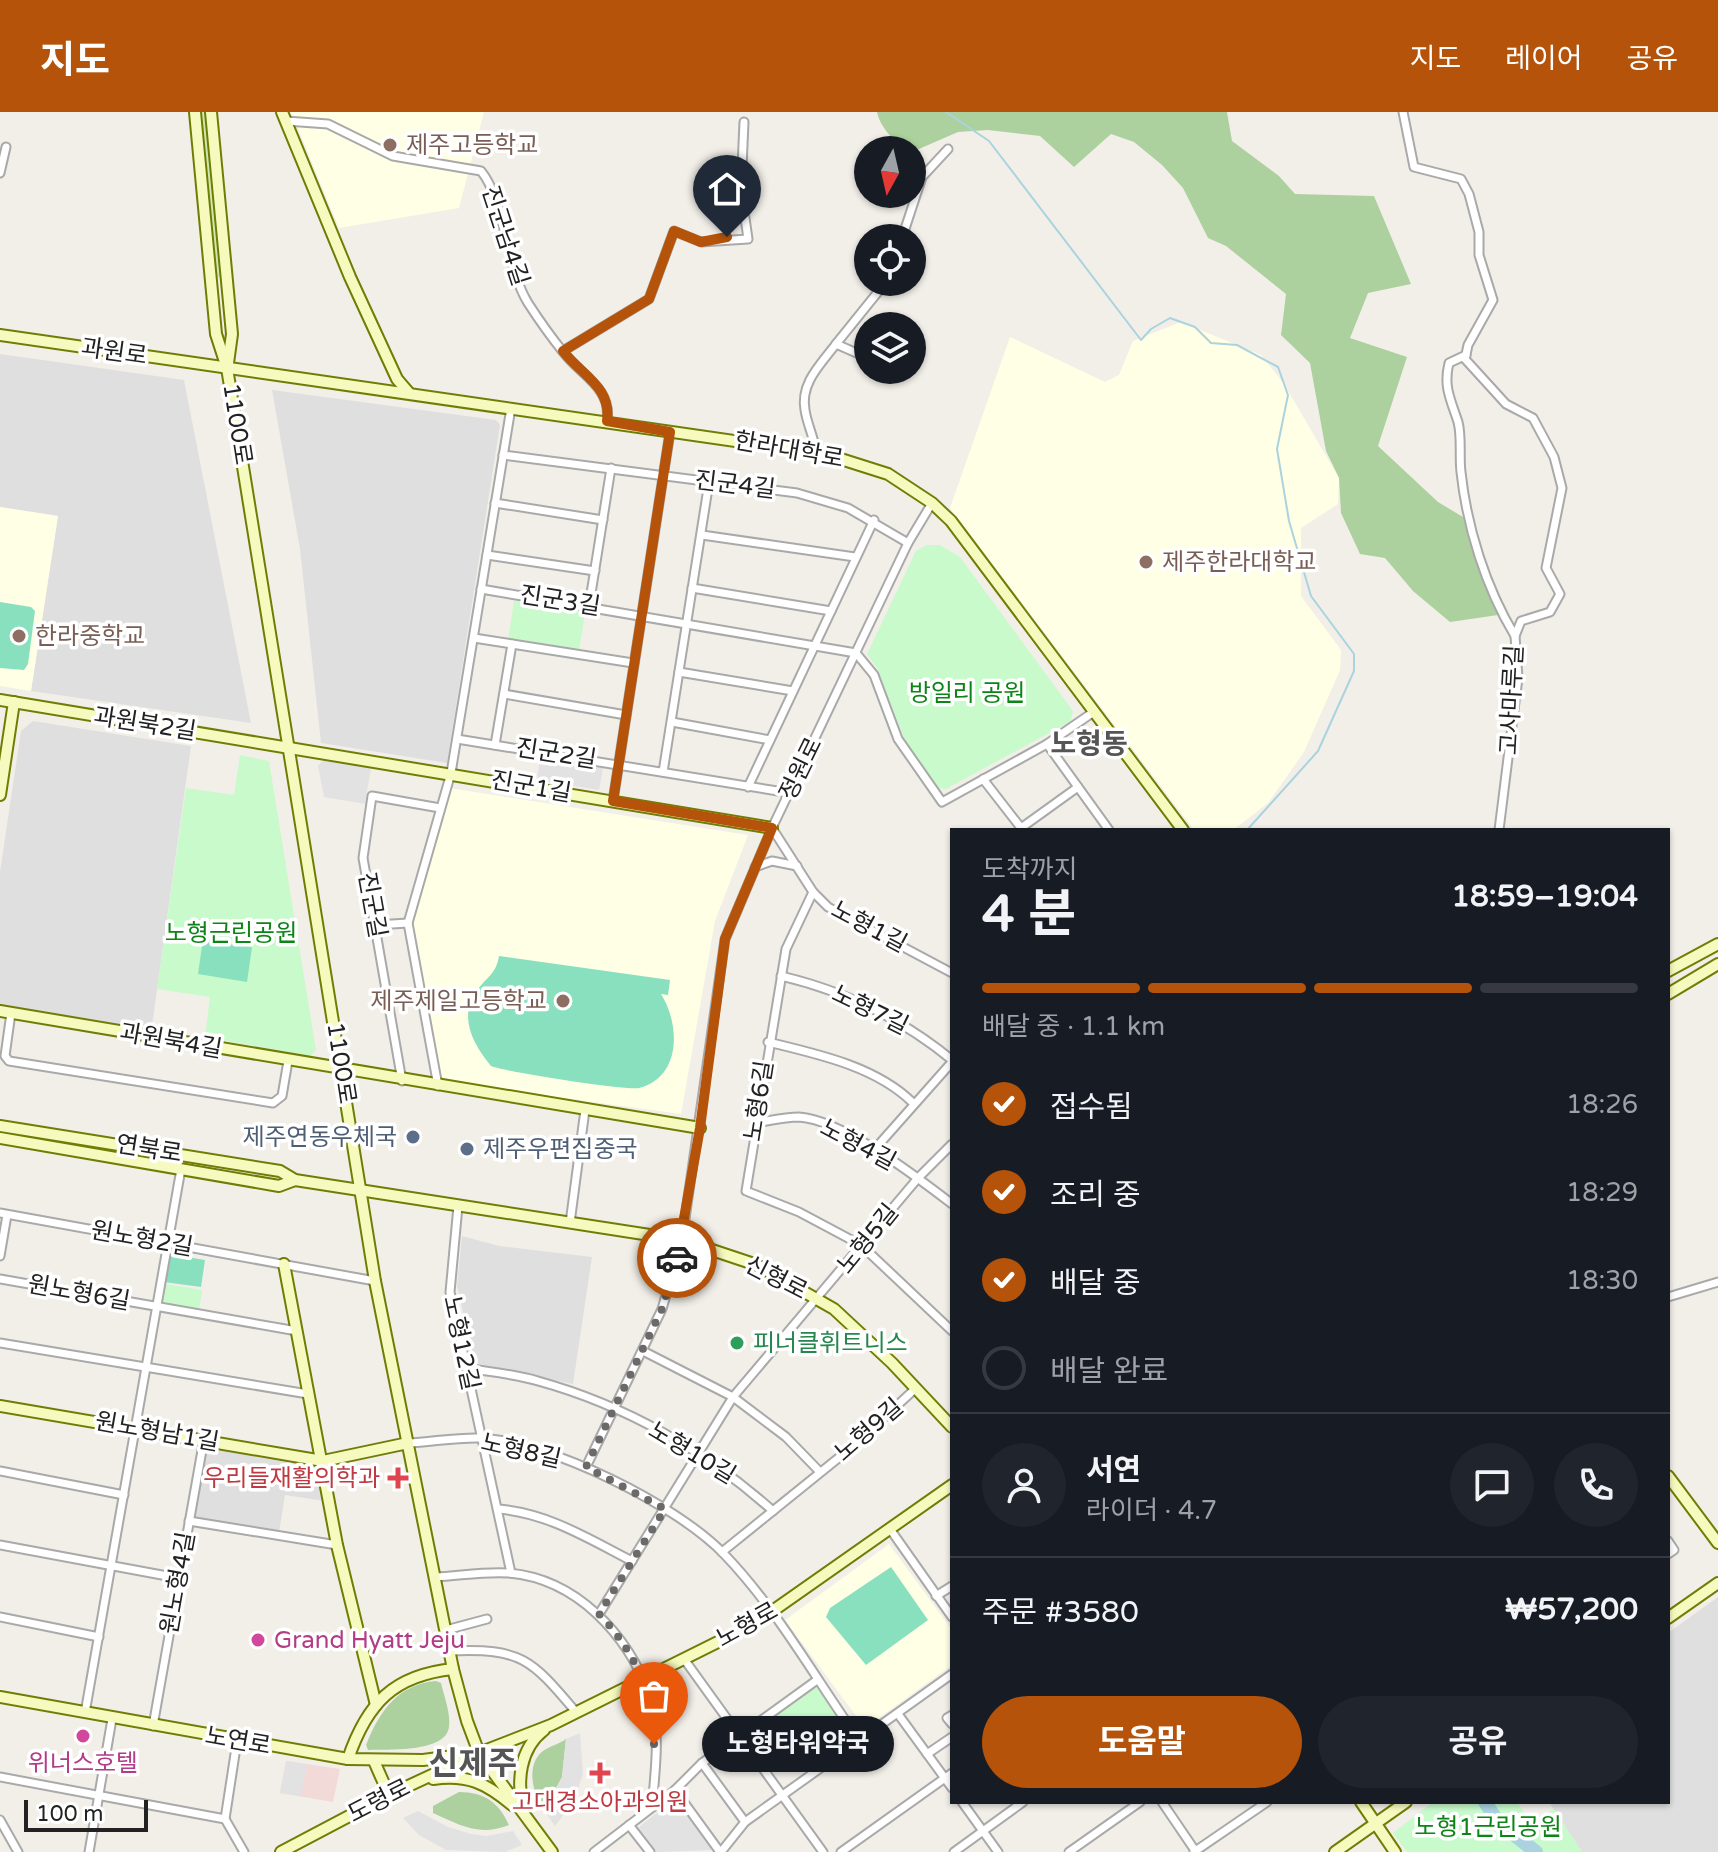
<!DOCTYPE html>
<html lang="ko">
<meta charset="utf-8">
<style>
:root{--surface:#171b24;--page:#20242c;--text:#f1f3f6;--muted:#9ea1a6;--line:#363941;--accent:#b45309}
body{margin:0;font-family:"Varela Round","Noto Sans KR",sans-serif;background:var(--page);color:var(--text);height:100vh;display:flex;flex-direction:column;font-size:30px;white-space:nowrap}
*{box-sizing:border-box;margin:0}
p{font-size:26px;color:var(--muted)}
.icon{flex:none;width:44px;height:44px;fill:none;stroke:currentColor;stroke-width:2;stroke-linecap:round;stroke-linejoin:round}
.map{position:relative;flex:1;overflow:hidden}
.drawer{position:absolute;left:950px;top:716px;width:720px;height:976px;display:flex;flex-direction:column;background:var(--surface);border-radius:0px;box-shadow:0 2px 6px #0004}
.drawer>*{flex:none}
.needle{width:52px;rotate:188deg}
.tools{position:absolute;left:854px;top:24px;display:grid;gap:16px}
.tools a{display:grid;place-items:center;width:72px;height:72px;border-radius:50%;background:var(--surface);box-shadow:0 2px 6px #0004;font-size:40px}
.scale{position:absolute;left:24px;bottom:20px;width:124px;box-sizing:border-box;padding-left:8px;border:4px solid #222;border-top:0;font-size:22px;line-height:28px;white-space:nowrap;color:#222;-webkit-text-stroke:6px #fff;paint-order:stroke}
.pin{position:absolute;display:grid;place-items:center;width:68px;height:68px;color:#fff;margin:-82px -34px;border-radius:50% 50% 50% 0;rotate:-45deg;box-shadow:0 0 8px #0007}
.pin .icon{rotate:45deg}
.courier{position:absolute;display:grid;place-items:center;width:80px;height:80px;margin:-40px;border:6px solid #b45309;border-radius:50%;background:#fff;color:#222;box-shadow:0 2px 10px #0007}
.bubble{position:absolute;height:56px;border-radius:28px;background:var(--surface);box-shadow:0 2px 6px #0004;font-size:26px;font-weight:700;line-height:56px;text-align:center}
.summary em{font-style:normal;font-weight:700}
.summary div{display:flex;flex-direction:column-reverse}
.summary{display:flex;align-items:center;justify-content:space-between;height:136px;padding:0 32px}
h1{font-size:52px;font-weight:700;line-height:60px}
.bar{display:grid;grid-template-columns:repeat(4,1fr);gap:12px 8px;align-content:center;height:96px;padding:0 32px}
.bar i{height:10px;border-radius:6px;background:var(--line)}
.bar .on{background:var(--accent)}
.bar p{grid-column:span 4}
.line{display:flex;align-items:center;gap:20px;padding:0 32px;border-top:2px solid var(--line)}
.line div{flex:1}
.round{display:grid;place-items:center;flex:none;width:84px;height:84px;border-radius:42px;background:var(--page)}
ol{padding:0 32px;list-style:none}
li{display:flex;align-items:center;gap:24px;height:88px}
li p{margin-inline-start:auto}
li .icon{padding:8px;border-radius:50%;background:var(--accent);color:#fff;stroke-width:4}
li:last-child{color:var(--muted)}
li i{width:44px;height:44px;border:4px solid var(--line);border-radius:50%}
.cta{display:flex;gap:16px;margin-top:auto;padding:16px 32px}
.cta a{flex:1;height:92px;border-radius:48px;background:var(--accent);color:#fff;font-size:32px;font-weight:700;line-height:92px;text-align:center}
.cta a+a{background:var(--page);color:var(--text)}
header{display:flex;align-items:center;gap:48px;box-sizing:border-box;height:112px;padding:0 40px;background:var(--accent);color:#fff}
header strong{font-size:38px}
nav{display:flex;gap:44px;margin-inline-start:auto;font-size:28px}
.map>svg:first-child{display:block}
</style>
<header>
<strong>지도</strong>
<nav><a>지도</a><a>레이어</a><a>공유</a></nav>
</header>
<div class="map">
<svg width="1718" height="1740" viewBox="0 0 1718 1740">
<rect width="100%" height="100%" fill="#f2efe9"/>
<g fill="#e0dfdf">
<path d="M0,242L184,268L251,611L31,579L58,404L0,395Z"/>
<path d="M272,278L496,308L500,313L447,651L321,631L300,437Z"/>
<path d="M33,609L191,634L151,921L0,894V760L21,619Z"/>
<path d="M462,1124L499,1134L592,1145L573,1272L475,1251L457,1174Z"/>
<path d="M207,1332L320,1353L324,1389L285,1383L279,1421L195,1407Z"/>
<path d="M1718,1485V1740H1582L1549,1690H1668V1521Z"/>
</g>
<path fill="#f2dad9" d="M286,1649L340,1657L333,1690L280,1681Z"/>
<g fill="#ffffe5">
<path d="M291,0H484L459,96L339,116Z"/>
<path d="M1181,210L1261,243L1284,272L1339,366L1338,392L1301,416V484L1341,538L1340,558L1304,640L1268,691L1233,718H1194L950,396L1010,225L1105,270L1119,263L1133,229Z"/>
<path d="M0,395L58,404L31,579L0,574Z"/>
<path d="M449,676L748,723L715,809L681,1002L439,969L411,807Z"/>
<path d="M889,1432L952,1518V1553L865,1616L785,1508Z"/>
</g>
<path fill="#cdebb0" d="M202,0H206L221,165H217Z"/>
<g fill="#add19e">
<path d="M877,0H1227L1232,29L1279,64L1295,82L1374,84L1411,172L1368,181L1350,226L1407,245L1378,334L1438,390L1463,405L1498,503L1450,510L1413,479L1385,446L1360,442L1341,401L1339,366L1326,339L1310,251L1281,223L1286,182L1226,134L1208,126L1183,76L1162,53L1134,30L1111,22L1074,55L1040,24L988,18L958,20L912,40C899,36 880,16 877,0Z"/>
<path d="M436,1569L441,1571C444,1584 451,1602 449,1615C446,1641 387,1637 368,1638L366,1633C379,1600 398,1572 436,1569Z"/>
<path d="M566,1627L562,1665L544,1698C533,1683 525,1653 543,1639C550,1634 559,1632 566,1627Z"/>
<path d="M459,1680C485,1680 499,1691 509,1713C479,1725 460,1713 433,1701V1694Z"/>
</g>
<g fill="#c8facc">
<path d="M926,433H940L960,445L1073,599L1071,609L946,677L936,676L905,628L877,556L867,542L916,439Z"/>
<path d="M514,489L585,501L579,539L508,527Z"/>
<path d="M240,643L269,649L316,938L310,944L205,925L210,885L157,877L186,676L234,683Z"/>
<path d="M165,1172L202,1178L199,1199L161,1193Z"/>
<path d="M817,1568L859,1628L813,1661L771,1601Z"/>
<path d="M1433,1690H1517L1532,1712L1554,1697L1582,1740H1407L1393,1721Z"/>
</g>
<g fill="#88e0be">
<path d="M0,490L31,495L35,499L28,552L24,558L0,556Z"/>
<path d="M203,827L252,835L247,870L198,862Z"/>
<path d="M499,844L670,868L668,883L661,882C680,912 682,965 639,976C627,979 506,960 491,954C474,933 458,906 476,880C486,865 496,863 499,844Z"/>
<path d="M169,1142L205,1148L201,1175L164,1170Z"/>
<path d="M891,1455L928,1508L866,1553L826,1505L830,1496Z"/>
</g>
<g fill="#e2e2e2">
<path d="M540,646L603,656L599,678L537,668Z"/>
<path d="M324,647L371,655L365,692L324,685L318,654Z"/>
<path d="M580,1621L583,1662L573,1690L555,1714L544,1698L562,1665L566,1627Z"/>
<path d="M286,1649L307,1652L301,1684L280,1681Z"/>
<path d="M675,1686L713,1738L656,1740L638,1716Z"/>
<path d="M418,1699L448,1715L471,1722L487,1724L513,1719L522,1733L505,1740L446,1738L419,1723L403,1706Z"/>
</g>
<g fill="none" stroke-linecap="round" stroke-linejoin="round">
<path stroke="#aad3df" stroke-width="2" d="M946,0L989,29L1141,228L1151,217L1170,206L1195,215L1211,231L1237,233L1278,255L1288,283L1277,337L1289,409L1311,484L1354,542V559L1318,639L1247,718"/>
<path stroke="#aad3df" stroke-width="14" d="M1485,1690L1498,1710L1536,1740"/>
<g stroke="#a9a9a9" stroke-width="11">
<g id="street">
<path d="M1403,0L1414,55L1461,67L1469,82L1479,120V143L1493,188L1468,233L1465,247L1506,292L1533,306L1554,345L1562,376L1546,456L1560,482L1550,500L1521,509L1515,524L1518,566L1499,718"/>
<path d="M286,9L328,12L393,44L481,59C505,88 506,156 528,191C539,208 551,225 564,241C582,264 612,276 607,309"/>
<path d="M0,61L6,35"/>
<path d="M902,126L922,65L948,37"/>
<path d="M836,232L886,170"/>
<path d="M563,239L649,187L674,119L701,130L748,127L741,78L744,10"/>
<path d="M1466,243L1449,251C1443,275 1451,288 1458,310C1462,325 1459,344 1461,360C1467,416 1486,476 1515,524"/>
<path d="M816,340C814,325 807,312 805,298C800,271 821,252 836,232L868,246"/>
<path d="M503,343L797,381L848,396L908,431"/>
<path d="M495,391L603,408"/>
<path d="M702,423L855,445"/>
<path d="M487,443L595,459"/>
<path d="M692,476L831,499"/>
<path d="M481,477L856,541L874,563L898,627L942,690L1047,632L1095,599"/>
<path d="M589,494L611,356"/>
<path d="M474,526L633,551"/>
<path d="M679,560L793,579"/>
<path d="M504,582L626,603"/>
<path d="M672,610L770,628"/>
<path d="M457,627L790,681"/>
<path d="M1047,632L1109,718"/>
<path d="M495,633L512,532"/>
<path d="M663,660L709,370"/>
<path d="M983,667L1021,716L1078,675"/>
<path d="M748,675L874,408"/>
<path d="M613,689L670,320"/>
<path d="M772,716L813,780L828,795L952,861"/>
<path d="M755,755L772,749L797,754"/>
<path d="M813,780L786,837L746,1079L799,1100L861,1133L952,1219"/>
<path d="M376,813L408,811"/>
<path d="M781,864C845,879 901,906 952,948"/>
<path d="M11,901L5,944L9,949L273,991L282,984L288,949"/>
<path d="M768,930C817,942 875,954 912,990"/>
<path d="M402,969L363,746L372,684L440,696"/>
<path d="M438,974L408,811L451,661L511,296"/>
<path d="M755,1011C768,1009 785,1005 799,1005C843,1008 917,1065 952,1092"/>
<path d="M874,1038L952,950"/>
<path d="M458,1094L450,1180L511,1461"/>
<path d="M0,1101L375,1169"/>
<path d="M570,1111L585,998"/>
<path d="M0,1144L7,1103"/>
<path d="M0,1167L297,1219"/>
<path d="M1668,1185L1718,1170"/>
<path d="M0,1231L308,1282"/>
<path d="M643,1239L733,1285L786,1325L820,1360"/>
<path d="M466,1256C490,1260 515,1262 538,1269C625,1293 706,1339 773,1399"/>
<path d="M408,1331C432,1330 457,1325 481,1326C550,1330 676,1392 724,1442C777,1497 815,1566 859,1628"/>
<path d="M586,1355L662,1197L682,1128L725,827L772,716L908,431L932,391"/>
<path d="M0,1359L124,1383"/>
<path d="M498,1397C548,1401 589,1427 632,1449"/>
<path d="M189,1409L337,1433"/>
<path d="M890,1417L952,1505"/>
<path d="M1668,1429L1674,1438L1668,1442"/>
<path d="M0,1433L178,1466"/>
<path d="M722,1440L852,1335L916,1276"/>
<path d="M435,1465C459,1464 485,1459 509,1461C577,1467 628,1523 650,1584C661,1616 655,1662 652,1695"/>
<path d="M936,1484L952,1474"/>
<path d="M599,1502L733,1285L918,1066L952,1032"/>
<path d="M0,1505L99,1525"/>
<path d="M446,1518L487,1507"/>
<path d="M450,1539C522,1536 531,1547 576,1600"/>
<path d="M684,1547L823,1740"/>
<path d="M85,1601L181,1057"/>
<path d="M898,1602L952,1676"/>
<path d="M952,1603L947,1606L952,1612"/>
<path d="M153,1614L204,1327"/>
<path d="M927,1642L952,1625"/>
<path d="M702,1651L745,1710"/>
<path d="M0,1665L225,1707L244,1740"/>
<path d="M675,1678L720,1740"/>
<path d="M962,1690L998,1740"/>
<path d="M1162,1690L1196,1740"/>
<path d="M225,1707L237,1629"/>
<path d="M0,1708L18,1740"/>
<path d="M629,1713L650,1740"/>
<path d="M89,1740L112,1607"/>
<path d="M594,1740L675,1678L702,1651L817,1568"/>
<path d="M721,1740L745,1710L952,1562"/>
<path d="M841,1740L952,1661"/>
<path d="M954,1740L1023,1690"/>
<path d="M1069,1740L1140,1690"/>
<path d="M1194,1740L1267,1690"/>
</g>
</g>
<g stroke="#707d05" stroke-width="14">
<g id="secondary">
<path d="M195,0L216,222L227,256L375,1169L453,1557L467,1609L479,1641L552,1740"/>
<path d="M211,0L232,222L228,251"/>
<path d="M282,0L350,165L397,267L409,281"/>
<path d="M0,223L825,342L888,362L932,391L951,409L1183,718"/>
<path d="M0,588L772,716"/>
<path d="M0,683L14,590"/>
<path d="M1668,859L1718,832"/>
<path d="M1668,882L1718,852"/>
<path d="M0,899L700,1016"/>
<path d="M0,1014L280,1059L295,1068L682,1128L757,1153L834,1197L892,1251L952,1315"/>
<path d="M0,1026L279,1074L295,1068"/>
<path d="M284,1152L337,1433L376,1593"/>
<path d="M0,1294L323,1349L408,1331"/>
<path d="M1668,1364L1718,1431"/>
<path d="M1668,1506L1718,1471"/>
<path d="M0,1585L348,1647L423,1648L469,1642"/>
<path d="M348,1647C367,1591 394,1563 453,1557"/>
<path d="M374,1649L389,1683"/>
<path d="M433,1667C467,1662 486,1671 512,1693"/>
<path d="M1361,1690L1395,1740"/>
<path d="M523,1698C517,1670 519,1637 544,1618"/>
<path d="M281,1740L389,1683L479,1641L551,1613L754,1512L952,1373"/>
<path d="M1335,1740L1406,1690"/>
</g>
</g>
<use href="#street" stroke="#fff" stroke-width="7"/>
<use href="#secondary" stroke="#f7fabf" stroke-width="10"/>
</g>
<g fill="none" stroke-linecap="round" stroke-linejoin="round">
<path stroke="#6b6a68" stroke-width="8" stroke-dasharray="0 14.4" d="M654,1632C655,1583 633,1537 599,1502L665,1397L586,1355L662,1197L677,1146"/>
<path stroke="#b45309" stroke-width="10" d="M677,1146L700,1016L725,827L772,716L613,689L670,320L607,309C612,275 581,263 563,239L649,187L674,119L701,130L727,125"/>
</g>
<g fill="#8d6e63" stroke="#fff" stroke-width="3">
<circle cx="390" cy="33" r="8"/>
<circle cx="1146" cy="450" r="8"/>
<circle cx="19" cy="524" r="8"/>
<circle cx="563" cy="889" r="8"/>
</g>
<g fill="#5c6f8a" stroke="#fff" stroke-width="3">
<circle cx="413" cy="1025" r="8"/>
<circle cx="467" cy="1037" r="8"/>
</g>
<circle fill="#2e9e5b" stroke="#fff" stroke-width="3" cx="737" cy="1231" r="8"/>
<g fill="#e0444e" stroke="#fff" stroke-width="3">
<path d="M394 1354h8v8h8v8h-8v8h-8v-8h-8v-8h8z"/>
<path d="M596 1649h8v8h8v8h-8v8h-8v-8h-8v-8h8z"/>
</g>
<g fill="#d1479c" stroke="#fff" stroke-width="3">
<circle cx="258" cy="1528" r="8"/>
<circle cx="83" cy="1624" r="8"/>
</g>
<g text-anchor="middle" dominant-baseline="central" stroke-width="7" stroke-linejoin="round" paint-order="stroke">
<g font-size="24" fill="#785e54" stroke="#fff" text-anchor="start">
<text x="406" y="33">제주고등학교</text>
<text x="1162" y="450">제주한라대학교</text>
<text x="35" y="524">한라중학교</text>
<text x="547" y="889" text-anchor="end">제주제일고등학교</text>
</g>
<g font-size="24" fill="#222" stroke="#fff">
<text transform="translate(505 124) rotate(72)">진군남4길</text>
<text transform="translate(114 240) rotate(8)">과원로</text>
<text transform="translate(237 312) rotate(81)">1100로</text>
<text transform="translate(789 338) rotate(10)">한라대학로</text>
<text transform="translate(735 373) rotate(7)">진군4길</text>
<text transform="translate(560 489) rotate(9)">진군3길</text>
<text transform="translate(1512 588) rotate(-87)">고사마루길</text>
<text transform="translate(145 612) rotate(9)">과원북2길</text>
<text transform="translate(556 642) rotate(9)">진군2길</text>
<text transform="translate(801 657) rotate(-64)">정원로</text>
<text transform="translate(531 675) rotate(10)">진군1길</text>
<text transform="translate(372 793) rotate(80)">진군길</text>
<text transform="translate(869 815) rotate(28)">노형1길</text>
<text transform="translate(870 898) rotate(26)">노형7길</text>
<text transform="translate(171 929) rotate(10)">과원북4길</text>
<text transform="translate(341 951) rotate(81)">1100로</text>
<text transform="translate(759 989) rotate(-81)">노형6길</text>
<text transform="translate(858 1033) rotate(28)">노형4길</text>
<text transform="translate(149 1037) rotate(9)">연북로</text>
<text transform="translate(142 1127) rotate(10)">원노형2길</text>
<text transform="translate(868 1127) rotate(-51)">노형5길</text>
<text transform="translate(776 1166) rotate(27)">신형로</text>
<text transform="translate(79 1181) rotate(10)">원노형6길</text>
<text transform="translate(461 1231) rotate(78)">노형12길</text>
<text transform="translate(869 1318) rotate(-41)">노형9길</text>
<text transform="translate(157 1320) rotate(10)">원노형남1길</text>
<text transform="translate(521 1339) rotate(13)">노형8길</text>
<text transform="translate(692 1341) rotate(31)">노형10길</text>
<text transform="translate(178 1471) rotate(-80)">원노형4길</text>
<text transform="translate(747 1513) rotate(-29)">노형로</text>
<text transform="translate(238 1629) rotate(10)">노연로</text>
<text transform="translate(379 1689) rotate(-27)">도령로</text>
</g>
<g font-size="24" fill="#0c8416" stroke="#fff">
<text x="967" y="581">방일리 공원</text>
<text x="231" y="821">노형근린공원</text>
<text x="1488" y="1715">노형1근린공원</text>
</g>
<g font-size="24" fill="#4e5e75" stroke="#fff" text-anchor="end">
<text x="397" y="1025">제주연동우체국</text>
<text x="483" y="1037" text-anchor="start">제주우편집중국</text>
</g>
<g font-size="24" fill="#27864d" stroke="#fff" text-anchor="start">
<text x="753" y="1231">피너클휘트니스</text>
</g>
<g font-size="24" fill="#be3a42" stroke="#fff" text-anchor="end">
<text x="380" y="1366">우리들재활의학과</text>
<text x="600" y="1690" text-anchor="middle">고대경소아과의원</text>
</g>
<g font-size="24" fill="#b23c85" stroke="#fff" text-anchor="start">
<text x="274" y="1528">Grand Hyatt Jeju</text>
<text x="83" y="1651" text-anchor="middle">위너스호텔</text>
</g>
<g font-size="28" font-weight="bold" fill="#555" stroke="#fff">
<text x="1089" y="632">노형동</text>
</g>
<g font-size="32" font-weight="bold" fill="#555" stroke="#fff">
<text x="473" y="1652">신제주</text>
</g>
</g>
</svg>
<div class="tools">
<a><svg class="needle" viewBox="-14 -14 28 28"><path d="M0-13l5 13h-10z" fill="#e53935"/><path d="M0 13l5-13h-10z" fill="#9ea1a6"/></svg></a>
<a><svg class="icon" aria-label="locate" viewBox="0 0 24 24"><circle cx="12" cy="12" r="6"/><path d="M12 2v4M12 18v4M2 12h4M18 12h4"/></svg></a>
<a><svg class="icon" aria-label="layers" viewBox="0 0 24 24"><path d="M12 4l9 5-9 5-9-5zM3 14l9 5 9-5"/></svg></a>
</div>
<div class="scale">100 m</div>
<div class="pin" style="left:654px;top:1632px;background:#ea580c"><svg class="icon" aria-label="bag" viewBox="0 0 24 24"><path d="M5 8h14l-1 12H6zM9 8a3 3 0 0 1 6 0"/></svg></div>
<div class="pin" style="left:727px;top:125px;background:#1f2937"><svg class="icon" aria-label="home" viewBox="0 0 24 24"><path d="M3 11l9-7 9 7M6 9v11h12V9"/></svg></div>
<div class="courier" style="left:677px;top:1146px"><svg class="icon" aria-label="car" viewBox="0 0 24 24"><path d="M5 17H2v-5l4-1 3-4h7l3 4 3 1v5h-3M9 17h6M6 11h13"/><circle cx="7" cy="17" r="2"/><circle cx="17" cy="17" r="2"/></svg></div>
<div class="bubble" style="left:702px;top:1604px;width:192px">노형타워약국</div>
<section class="drawer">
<div class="summary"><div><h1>4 분</h1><p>도착까지</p></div><em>18:59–19:04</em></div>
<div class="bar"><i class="on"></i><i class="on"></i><i class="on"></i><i></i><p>배달 중 · 1.1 km</p></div>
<ol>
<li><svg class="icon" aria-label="check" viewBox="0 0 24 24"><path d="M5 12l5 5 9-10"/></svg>접수됨<p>18:26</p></li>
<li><svg class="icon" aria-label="check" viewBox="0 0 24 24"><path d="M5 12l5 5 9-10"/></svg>조리 중<p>18:29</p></li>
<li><svg class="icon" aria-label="check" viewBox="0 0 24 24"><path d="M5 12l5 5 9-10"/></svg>배달 중<p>18:30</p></li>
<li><i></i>배달 완료</li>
</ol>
<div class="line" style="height:144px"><a class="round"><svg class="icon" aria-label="person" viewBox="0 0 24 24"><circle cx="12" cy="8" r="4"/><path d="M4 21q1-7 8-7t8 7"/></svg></a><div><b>서연</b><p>라이더 · 4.7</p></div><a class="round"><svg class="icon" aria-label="chat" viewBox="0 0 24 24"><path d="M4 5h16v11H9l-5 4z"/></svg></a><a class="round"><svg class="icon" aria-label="phone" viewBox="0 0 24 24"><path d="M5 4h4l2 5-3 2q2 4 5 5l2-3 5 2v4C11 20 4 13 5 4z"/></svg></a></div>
<div class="line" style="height:104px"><div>주문 #3580</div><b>₩57,200</b></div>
<div class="cta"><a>도움말</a><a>공유</a></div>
</section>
</div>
